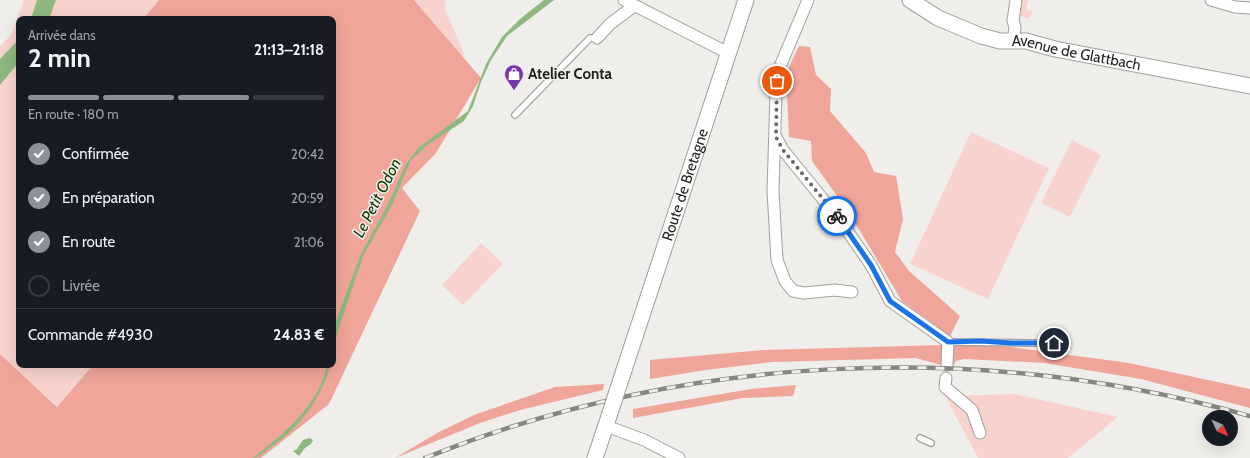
<!DOCTYPE html>
<html lang="fr">
<meta charset="utf-8">
<style>
:root{--surface:#171b24;--page:#242831;--text:#f1f3f6;--muted:#9ea1a6;--line:#363941;--accent:#8c9099}
body{margin:0;font-family:Cabin,sans-serif;background:var(--page);color:var(--text);height:100vh;display:flex;flex-direction:column;font-size:15px;white-space:nowrap}
*{box-sizing:border-box;margin:0}
p{font-size:13px;color:var(--muted)}
.icon{flex:none;width:22px;height:22px;fill:none;stroke:currentColor;stroke-width:2;stroke-linecap:round;stroke-linejoin:round}
.map{position:relative;flex:1;overflow:hidden}
.panel{position:absolute;left:16px;top:16px;width:320px;height:352px;display:flex;flex-direction:column;background:var(--surface);border-radius:8px;box-shadow:0 4px 16px #0002}
.panel>*{flex:none}
.needle{width:26px;rotate:135deg}
.controls{position:absolute;left:1202px;top:410px;display:grid;gap:8px}
.controls a{display:grid;place-items:center;width:36px;height:36px;border-radius:50%;background:var(--surface);box-shadow:0 4px 16px #0002;font-size:20px}
.pin{position:absolute;display:grid;place-items:center;width:34px;height:34px;color:#fff;margin:-17px;border:2px solid #fff;border-radius:50%;box-shadow:0 1px 4px #0007}
.courier{position:absolute;display:grid;place-items:center;width:40px;height:40px;margin:-20px;border:3px solid #1a73e8;border-radius:50%;background:#fff;color:#222;box-shadow:0 1px 5px #0007}
.head em{font-style:normal;font-weight:700}
.head div{display:flex;flex-direction:column-reverse}
.head{display:flex;align-items:center;justify-content:space-between;height:68px;padding:0 12px}
h1{font-size:26px;font-weight:700;line-height:30px}
.bar{display:grid;grid-template-columns:repeat(4,1fr);gap:6px 4px;align-content:center;height:48px;padding:0 12px}
.bar i{height:5px;border-radius:3px;background:var(--line)}
.bar .on{background:var(--accent)}
.bar p{grid-column:span 4}
.line{display:flex;align-items:center;gap:10px;padding:0 12px;border-top:1px solid var(--line)}
.line div{flex:1}
ol{padding:0 12px;list-style:none}
li{display:flex;align-items:center;gap:12px;height:44px}
li p{margin-inline-start:auto}
li .icon{padding:4px;border-radius:50%;background:var(--accent);color:#fff;stroke-width:4}
li:last-child{color:var(--muted)}
li i{width:22px;height:22px;border:2px solid var(--line);border-radius:50%}
.map>svg:first-child{display:block}
</style>
<div class="map">
<svg width="1250" height="458" viewBox="0 0 1250 458">
<rect width="100%" height="100%" fill="#f0eeeb"/>
<g fill="#f8d3cd">
<path d="M24,0H159L143,19H19V365H93L58,407L0,354V46L11,35Z"/>
<path d="M414,0H446L445,9L464,54L462,56Z"/>
<path d="M1020,0H1028L1026,10L1033,12L1030,17L1027,19L1020,15V10L1018,9Z"/>
<path d="M971,132L1049,168L988,299L910,264Z"/>
<path d="M1072,140L1101,155L1070,217L1041,203Z"/>
<path d="M481,243L503,264L463,305L442,285Z"/>
<path d="M1015,394L1118,417L1068,458H978L945,396Z"/>
</g>
<g fill="#f0a59a">
<path d="M159,0H414L481,78L436,153L402,188L420,211L329,404L261,458H0V354L57,407L93,365H333V19H143Z"/>
<path d="M799,46L810,47L816,75L831,89L830,111L866,153L874,172L896,176L903,219L895,252L909,271L960,316L950,336L902,301L848,211L812,161L811,141L789,137L786,73Z"/>
<path d="M981,343L1129,363L1250,389V408L1141,379L1044,363L964,359L956,361L954,365L950,360L952,344Z"/>
<path d="M942,345L941,365L916,358L772,362L706,370L650,379V360L763,350Z"/>
<path d="M604,384L603,390L520,410L480,423L395,458L439,432L474,415L555,387Z"/>
<path d="M796,385L793,396L743,398L633,418V409L751,389Z"/>
</g>
<g fill="#8eb880">
<path d="M37,0H56L49,19H31Z"/>
<path d="M544,0H554L507,36L491,60L481,82L473,106L464,121L430,143L411,160L392,205L363,256L336,337L333,352V329L360,256L389,202L406,164L418,148L468,111L486,64L502,37L520,19Z"/>
<path d="M19,39V62L0,85V59Z"/>
<path d="M327,365H330C321,400 298,430 268,449C263,453 259,458 253,458C283,434 319,406 327,365Z"/>
<path d="M310,438L313,440L311,444L305,448L299,456L293,451L297,449L303,440Z"/>
</g>
<g fill="none" stroke-linecap="round" stroke-linejoin="round">
<g stroke="#a2a09d" stroke-width="8">
<g id="lane">
<path d="M515,115L590,38H597"/>
<path d="M948,342C984,342 1019,343 1054,343L1055,341"/>
<path d="M920,438L931,443"/>
</g>
</g>
<g stroke="#a2a09d" stroke-width="13">
<g id="street">
<path d="M624,0L728,53"/>
<path d="M808,0L779,69L776,93L773,191L777,260L785,281L793,291L804,293L835,290L852,292"/>
<path d="M1211,0L1235,7L1250,8"/>
<path d="M597,38L610,24L634,6"/>
<path d="M1013,42L1015,27L1013,21L1016,0"/>
<path d="M776,137L783,150L839,219L871,265L890,301L948,342L947,365"/>
<path d="M946,378L945,387L972,410L980,433"/>
<path d="M606,426L644,440L679,458"/>
</g>
</g>
<g stroke="#a2a09d" stroke-width="17">
<g id="secondary">
<path id="s1" d="M910,0L938,18L981,36L1000,41H1026L1055,49L1250,86"/>
<path id="s2" d="M624,370L746,0"/>
<path d="M595,458L609,416"/>
</g>
</g>
<use href="#lane" stroke="#fff" stroke-width="5.5"/>
<use href="#street" stroke="#fff" stroke-width="11"/>
<use href="#secondary" stroke="#fff" stroke-width="15"/>
<g stroke="#878684" stroke-width="4.5">
<path id="rail" d="M425,458C685,353 980,340 1250,416"/>
</g>
<use href="#rail" stroke="#f0eeeb" stroke-width="3" stroke-dasharray="9" stroke-linecap="butt"/>
<g stroke="#a2a09d" stroke-width="17" stroke-linecap="butt">
<path id="secondary-bridge" d="M609,416L624,370"/>
</g>
<use href="#secondary-bridge" stroke="#fff" stroke-width="15"/>
</g>
<g fill="none" stroke-linecap="round" stroke-linejoin="round">
<path stroke="#696766" stroke-width="4" stroke-dasharray="0 7.2" d="M777,81L776,137L783,150L837,216"/>
<path stroke="#1a73e8" stroke-width="5" d="M837,216L871,265L890,301L948,342L981,341L1011,343H1054"/>
</g>
<defs>
<g id="shop-pin" transform="scale(1)"><path d="M0 17L-7.5 6A9.5 9.5 0 1 1 7.5 6Z" fill="#7636ab" stroke="#f0eeeb"/><path d="M-5-2.5h2.3a2.7 3.5 0 0 1 5.4 0H5L5.5 6h-11ZM-1.5-2.5h3a1.5 2.3 0 0 0-3 0Z" fill="#fff"/></g>
</defs>
<g fill-rule="evenodd">
<use href="#shop-pin" x="514" y="74"/>
</g>
<g text-anchor="middle" dominant-baseline="central" stroke-width="3" stroke-linejoin="round" paint-order="stroke">
<g font-size="15" fill="#201f1e" stroke="#f0eeeb">
<text stroke="none"><textPath href="#s1" startOffset="177">Avenue de Glattbach</textPath></text>
<text stroke="none"><textPath href="#s2" startOffset="195">Route de Bretagne</textPath></text>
</g>
<g font-size="15" font-weight="bold" fill="#201f1e" stroke="#f0eeeb" text-anchor="start">
<text x="528" y="74">Atelier Conta</text>
</g>
<g font-size="16" font-style="italic" fill="#113a00" stroke="#f0eeeb">
<text transform="translate(377 198) rotate(-63)">Le Petit Odon</text>
</g>
</g>
</svg>
<div class="controls">
<a><svg class="needle" viewBox="-14 -14 28 28"><path d="M0-13l5 13h-10z" fill="#e53935"/><path d="M0 13l5-13h-10z" fill="#9ea1a6"/></svg></a>
</div>
<div class="pin" style="left:777px;top:81px;background:#ea580c"><svg class="icon" aria-label="bag" viewBox="0 0 24 24"><path d="M5 8h14l-1 12H6zM9 8a3 3 0 0 1 6 0"/></svg></div>
<div class="pin" style="left:1054px;top:343px;background:#1f2937"><svg class="icon" aria-label="home" viewBox="0 0 24 24"><path d="M3 11l9-7 9 7M6 9v11h12V9"/></svg></div>
<div class="courier" style="left:837px;top:216px"><svg class="icon" aria-label="bike" viewBox="0 0 24 24"><circle cx="6" cy="16" r="4"/><circle cx="18" cy="16" r="4"/><path d="M6 16l4-8h5l3 8M10 8l3 8H6M13 5h3"/></svg></div>
<section class="panel">
<div class="head"><div><h1>2 min</h1><p>Arrivée dans</p></div><em>21:13–21:18</em></div>
<div class="bar"><i class="on"></i><i class="on"></i><i class="on"></i><i></i><p>En route · 180 m</p></div>
<ol>
<li><svg class="icon" aria-label="check" viewBox="0 0 24 24"><path d="M5 12l5 5 9-10"/></svg>Confirmée<p>20:42</p></li>
<li><svg class="icon" aria-label="check" viewBox="0 0 24 24"><path d="M5 12l5 5 9-10"/></svg>En préparation<p>20:59</p></li>
<li><svg class="icon" aria-label="check" viewBox="0 0 24 24"><path d="M5 12l5 5 9-10"/></svg>En route<p>21:06</p></li>
<li><i></i>Livrée</li>
</ol>
<div class="line" style="height:52px"><div>Commande #4930</div><b>24.83 €</b></div>
</section>
</div>
